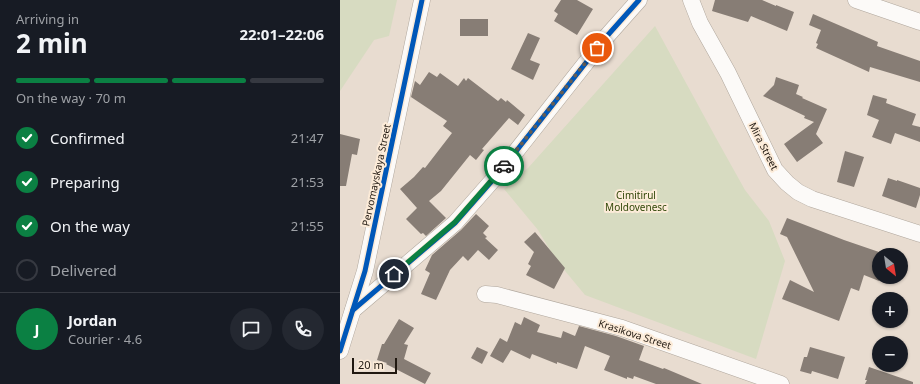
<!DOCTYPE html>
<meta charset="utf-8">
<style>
:root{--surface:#171b24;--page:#242831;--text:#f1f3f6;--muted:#9ea1a6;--line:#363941;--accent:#0b8043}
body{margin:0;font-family:"Noto Sans",sans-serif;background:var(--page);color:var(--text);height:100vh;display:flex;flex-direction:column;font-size:15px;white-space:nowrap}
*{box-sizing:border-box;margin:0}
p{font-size:13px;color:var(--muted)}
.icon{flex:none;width:22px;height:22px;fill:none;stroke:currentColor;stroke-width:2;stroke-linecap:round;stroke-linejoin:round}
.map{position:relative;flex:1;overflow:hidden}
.drawer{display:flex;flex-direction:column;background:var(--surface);width:340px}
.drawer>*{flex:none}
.needle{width:26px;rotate:150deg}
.buttons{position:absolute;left:532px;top:248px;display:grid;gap:8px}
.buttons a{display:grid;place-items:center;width:36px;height:36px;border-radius:50%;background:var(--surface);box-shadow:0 1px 3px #0004;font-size:20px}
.scale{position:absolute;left:12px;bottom:10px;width:45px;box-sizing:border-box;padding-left:4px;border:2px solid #201810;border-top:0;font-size:11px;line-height:14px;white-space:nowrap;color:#201810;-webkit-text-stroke:3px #fcebd8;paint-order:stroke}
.pin{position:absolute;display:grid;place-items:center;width:34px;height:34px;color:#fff;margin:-17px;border:2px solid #fff;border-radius:50%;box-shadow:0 1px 4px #0007}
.courier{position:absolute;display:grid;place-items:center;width:40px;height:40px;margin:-20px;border:3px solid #0b8043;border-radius:50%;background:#fff;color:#222;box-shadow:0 1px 5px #0007}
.headline em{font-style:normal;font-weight:700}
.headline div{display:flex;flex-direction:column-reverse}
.headline{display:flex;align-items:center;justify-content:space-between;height:68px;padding:0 16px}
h1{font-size:26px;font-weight:700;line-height:30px}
.bar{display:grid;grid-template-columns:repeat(4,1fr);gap:6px 4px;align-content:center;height:48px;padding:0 16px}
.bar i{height:5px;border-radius:3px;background:var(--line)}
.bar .on{background:var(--accent)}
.bar p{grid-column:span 4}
.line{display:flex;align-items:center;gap:10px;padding:0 16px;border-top:1px solid var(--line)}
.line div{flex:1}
.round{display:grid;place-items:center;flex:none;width:42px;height:42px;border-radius:21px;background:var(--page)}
ol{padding:0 16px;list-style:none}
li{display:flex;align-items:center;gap:12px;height:44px}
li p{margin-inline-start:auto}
li .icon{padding:4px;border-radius:50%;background:var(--accent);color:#fff;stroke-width:4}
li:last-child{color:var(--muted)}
li i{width:22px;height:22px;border:2px solid var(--line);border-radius:50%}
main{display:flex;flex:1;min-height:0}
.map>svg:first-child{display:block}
</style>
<main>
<section class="drawer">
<div class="headline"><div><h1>2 min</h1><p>Arriving in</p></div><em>22:01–22:06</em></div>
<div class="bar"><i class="on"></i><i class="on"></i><i class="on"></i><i></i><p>On the way · 70 m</p></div>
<ol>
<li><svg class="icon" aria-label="check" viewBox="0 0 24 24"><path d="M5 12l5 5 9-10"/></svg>Confirmed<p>21:47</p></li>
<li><svg class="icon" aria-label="check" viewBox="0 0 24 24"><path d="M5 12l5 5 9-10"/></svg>Preparing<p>21:53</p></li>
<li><svg class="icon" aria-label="check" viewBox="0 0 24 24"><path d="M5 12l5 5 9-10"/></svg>On the way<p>21:55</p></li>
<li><i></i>Delivered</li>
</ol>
<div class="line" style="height:72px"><b class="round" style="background:var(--accent);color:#fff">J</b><div><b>Jordan</b><p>Courier · 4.6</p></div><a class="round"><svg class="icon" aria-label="chat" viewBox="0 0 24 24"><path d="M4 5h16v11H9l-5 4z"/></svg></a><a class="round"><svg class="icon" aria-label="phone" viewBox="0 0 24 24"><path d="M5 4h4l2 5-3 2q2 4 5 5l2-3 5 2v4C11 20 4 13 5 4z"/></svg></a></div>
</section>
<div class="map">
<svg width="580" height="384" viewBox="0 0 580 384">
<rect width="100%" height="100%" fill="#e8dcd0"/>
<g fill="#d7dbc1">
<path d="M0,0H57L49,36L34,40L0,91Z"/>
<path d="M315,26L376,138L405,190L429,221L445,261L416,359L245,295L216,260L198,230L164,189L188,168Z"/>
</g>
<g fill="#877d75">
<path d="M221,0H237L253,9L237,35L214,21L218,14L214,11Z"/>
<path d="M375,0H422L436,6V5L454,12L447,31L411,16L408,22L372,11Z"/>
<path d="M473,14L538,42L537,46L580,61V82L530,67L529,72L476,48L478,44L476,43L481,30L469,25Z"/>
<rect x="120" y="19" width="28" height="17"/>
<path d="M188,33L200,38L190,60L200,64L193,80L171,69Z"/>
<path d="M89,72L97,77L100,73L118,86L124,78L126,81L128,78L158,101L161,98L166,102L167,100L185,115L178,125L169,118L142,149L144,150L136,160L130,155L101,191L89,201L106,218L86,236L83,233L81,234L66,219L77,208L60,189L74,177L83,167L85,168L112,133L103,126L107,121L71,97L75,81L80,85Z"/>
<path d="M436,77L459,85L456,94L463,97L462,98L487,109L476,134L483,143L457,162L444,144L474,122L464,118L465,116L423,96L434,85Z"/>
<path d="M533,95L547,99L546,103L576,114L572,125L580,127V142L555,133L551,144L532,137L539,120L527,115Z"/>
<path d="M0,134L20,139L17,155L12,154L6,186H0Z"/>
<path d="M505,151L524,157L514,187L497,182Z"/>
<path d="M548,178L557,181V180L580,188V195L576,208L542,196Z"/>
<path d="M136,214L149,226L143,233L147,237L145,238L158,250L149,260L138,250L128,261L123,256L110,270L96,300L81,294L90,273L85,270L92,255L121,230Z"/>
<path d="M447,218L504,240L539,252L540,251L550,255H539V277H541L539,281L524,275L519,291L511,288L499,321L442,299L450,280L474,292L447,237L440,234Z"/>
<path d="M195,232L225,268L214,289L186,275L191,266L188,264L194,252L184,242Z"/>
<path d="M184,317L200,325L197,332L221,338L223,331L235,336L239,326L276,336L304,346L299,360L323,369L324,368L362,384H316L294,376L293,379L287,377V379L264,370L270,356L245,346L237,369L217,362V364L192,354L190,359L171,350L163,363L150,356L160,338L167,342L175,322L181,325Z"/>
<path d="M59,319L74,328L64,344L68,345L64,359L91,373L85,384L46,364L47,363L37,360L42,344H44Z"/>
<path d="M137,347L148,352L142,364L131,358Z"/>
<path d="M470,347L505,357L498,379L472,371L471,374L460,371L464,357H467Z"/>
<path d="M529,367L573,382V384H525L527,380H525Z"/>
</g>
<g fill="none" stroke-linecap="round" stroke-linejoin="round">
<g stroke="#afa69c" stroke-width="17">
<g id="street">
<path d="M351,0L360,23L388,73L435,170L447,183L458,192L472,199L580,234"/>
<path d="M516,0L580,22"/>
<path d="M145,294L157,295L282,328L441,384"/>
<path d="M13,310L115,223L159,173L267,36L299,0"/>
<path d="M0,351L25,271L82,0"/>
</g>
</g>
<use href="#street" stroke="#fcfaf8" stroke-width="16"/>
<g stroke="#fcebd8" stroke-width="8">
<g id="cycleway">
<path d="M13,310L115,223L159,173L267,36L299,0"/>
<path d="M0,351L25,271L82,0"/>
</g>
</g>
<use href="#cycleway" stroke="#0057b8" stroke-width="5"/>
</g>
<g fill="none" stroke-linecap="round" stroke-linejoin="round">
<path stroke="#665d53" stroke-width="4" stroke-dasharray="0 7.2" d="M164,166L257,48"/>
<path stroke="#0b8043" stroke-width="5" d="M54,274L115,222L164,166"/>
</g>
<g text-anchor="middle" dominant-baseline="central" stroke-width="4" stroke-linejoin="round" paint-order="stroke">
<g font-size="10" fill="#201810" stroke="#fcebd8">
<text transform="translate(424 146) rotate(63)">Mira Street</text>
<text transform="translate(36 175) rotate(-78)">Pervomayskaya Street</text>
<text transform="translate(295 334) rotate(18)">Krasikova Street</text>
</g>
<g font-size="10" fill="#314708" stroke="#fcebd8">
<text x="296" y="195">Cimitirul<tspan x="296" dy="12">Moldovenesc</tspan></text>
</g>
</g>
</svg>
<div class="buttons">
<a><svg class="needle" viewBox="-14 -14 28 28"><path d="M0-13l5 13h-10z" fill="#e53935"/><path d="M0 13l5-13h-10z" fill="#9ea1a6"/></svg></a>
<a>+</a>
<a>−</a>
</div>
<div class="scale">20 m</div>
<div class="pin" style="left:257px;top:48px;background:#ea580c"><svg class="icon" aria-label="bag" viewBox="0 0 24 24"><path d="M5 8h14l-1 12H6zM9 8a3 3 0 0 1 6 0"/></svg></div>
<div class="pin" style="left:54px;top:274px;background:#1f2937"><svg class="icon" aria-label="home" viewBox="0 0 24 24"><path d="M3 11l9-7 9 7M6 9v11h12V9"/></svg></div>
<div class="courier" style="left:164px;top:166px"><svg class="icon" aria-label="car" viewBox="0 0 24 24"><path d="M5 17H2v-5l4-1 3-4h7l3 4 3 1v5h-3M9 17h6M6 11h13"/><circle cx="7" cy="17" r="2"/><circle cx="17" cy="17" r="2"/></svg></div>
</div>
</main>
